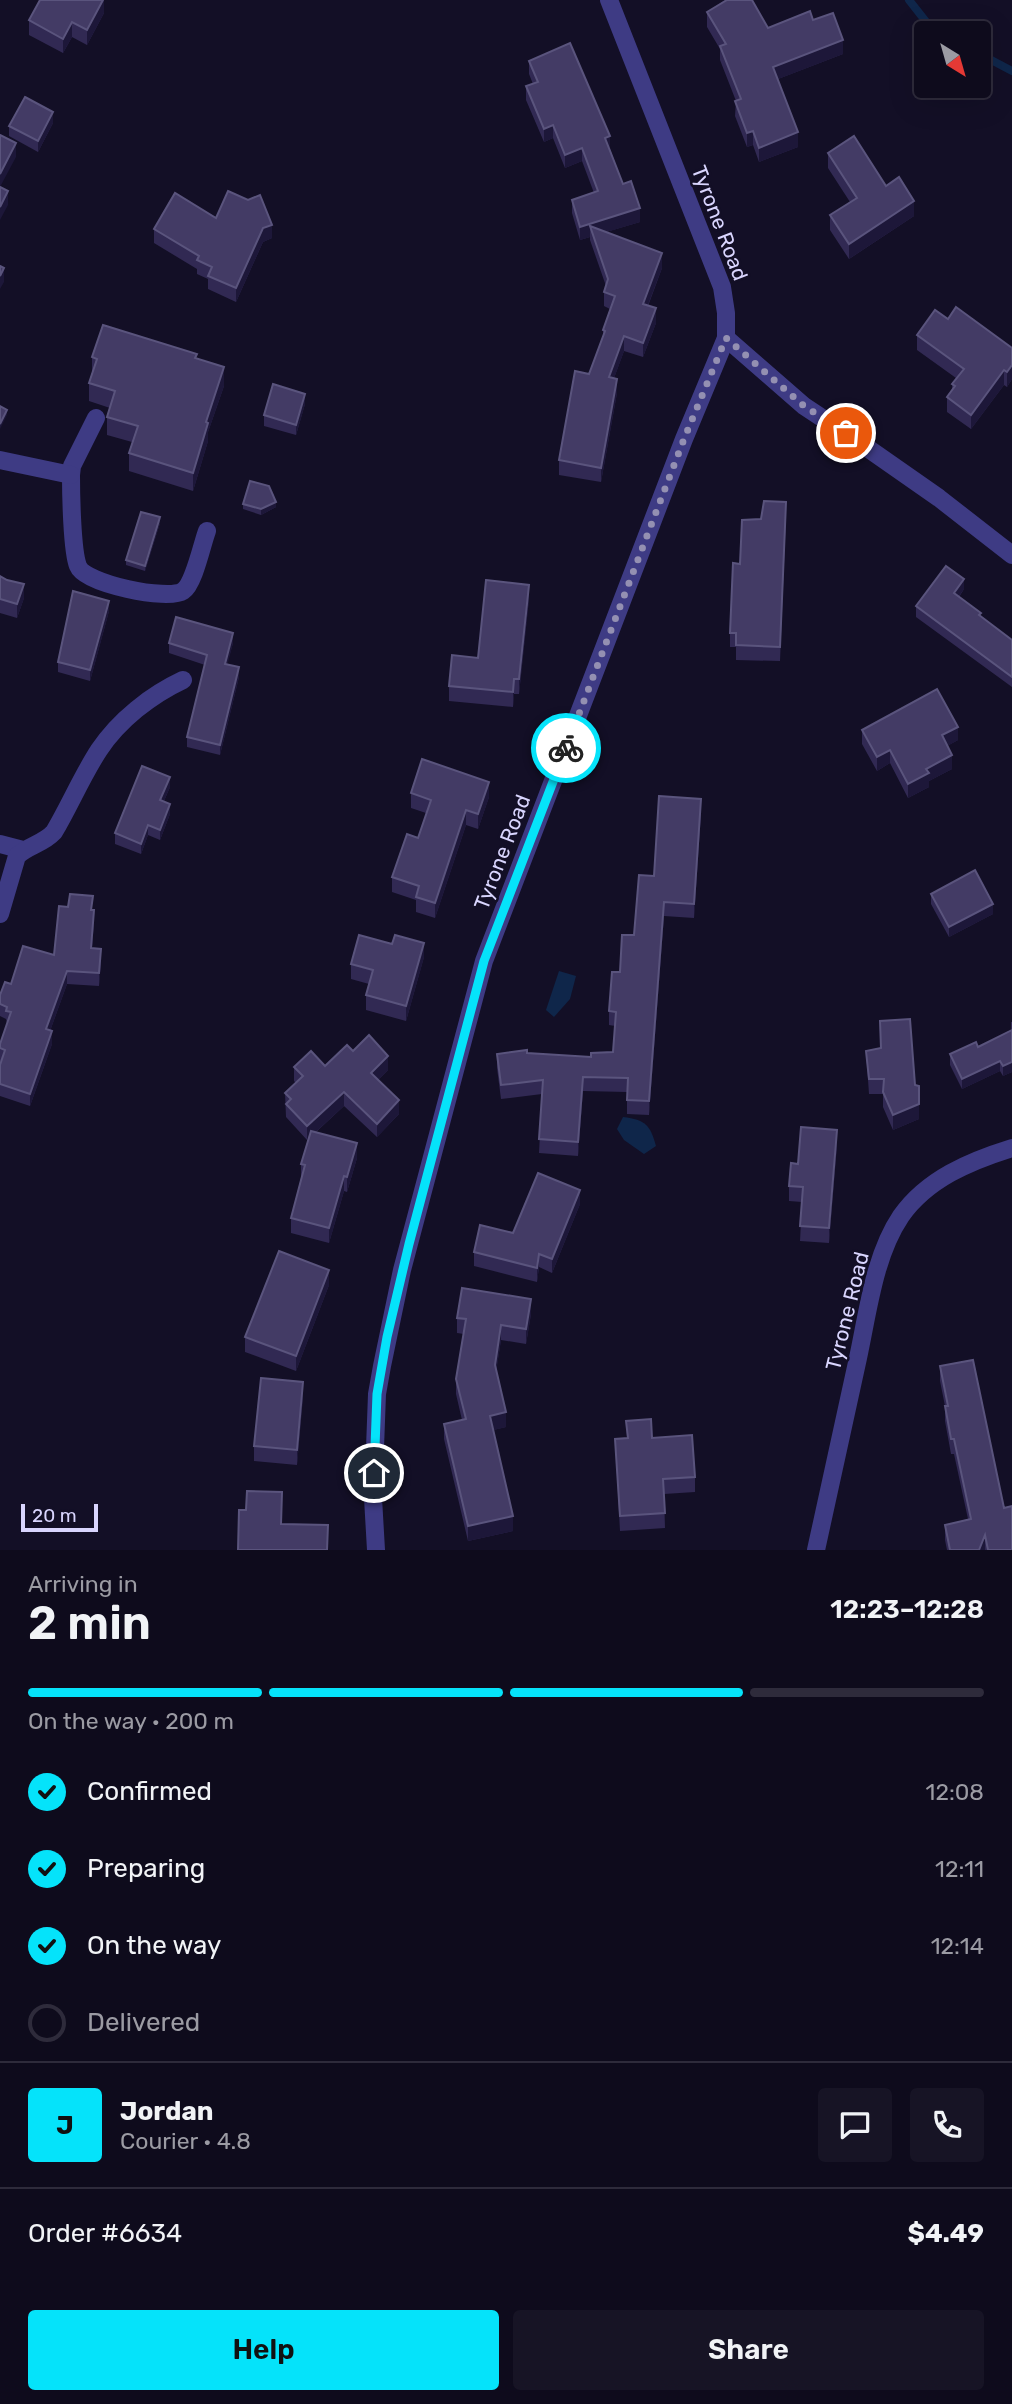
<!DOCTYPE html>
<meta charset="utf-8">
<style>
:root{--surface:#0e0b1c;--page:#171425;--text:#f1f3f6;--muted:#9b9ba3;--line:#2e2b3b;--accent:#05e3fa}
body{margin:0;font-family:Rubik,sans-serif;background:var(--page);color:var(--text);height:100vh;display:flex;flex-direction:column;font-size:26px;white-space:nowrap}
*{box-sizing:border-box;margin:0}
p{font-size:23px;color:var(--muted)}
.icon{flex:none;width:38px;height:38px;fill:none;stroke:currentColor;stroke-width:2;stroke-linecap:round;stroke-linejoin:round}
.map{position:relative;height:1550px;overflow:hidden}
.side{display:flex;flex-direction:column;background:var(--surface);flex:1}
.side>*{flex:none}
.needle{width:46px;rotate:143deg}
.buttons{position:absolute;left:914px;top:21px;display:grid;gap:14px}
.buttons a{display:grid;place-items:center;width:77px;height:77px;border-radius:7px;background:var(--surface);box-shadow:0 7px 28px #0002,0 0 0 2px var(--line);font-size:35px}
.scale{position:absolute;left:21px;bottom:18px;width:77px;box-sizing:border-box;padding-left:7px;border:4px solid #d9d5fe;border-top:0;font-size:19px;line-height:24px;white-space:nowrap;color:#d9d5fe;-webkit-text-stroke:5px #130f26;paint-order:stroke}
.pin{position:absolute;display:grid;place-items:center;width:60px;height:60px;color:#fff;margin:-30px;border:4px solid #fff;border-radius:50%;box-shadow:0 2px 7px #0007}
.courier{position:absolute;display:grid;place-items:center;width:70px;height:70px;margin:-35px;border:5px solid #05e3fa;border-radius:50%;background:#fff;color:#222;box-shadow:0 2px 9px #0007}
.head em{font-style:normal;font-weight:600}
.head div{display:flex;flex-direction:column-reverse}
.head{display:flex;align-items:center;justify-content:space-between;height:119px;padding:0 28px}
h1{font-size:46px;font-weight:600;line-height:52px}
.bar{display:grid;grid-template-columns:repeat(4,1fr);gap:10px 7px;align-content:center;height:84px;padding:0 28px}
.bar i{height:9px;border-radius:5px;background:var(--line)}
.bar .selected{background:var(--accent)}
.bar p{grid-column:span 4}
.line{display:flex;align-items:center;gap:18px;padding:0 28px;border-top:2px solid var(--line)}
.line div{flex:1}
.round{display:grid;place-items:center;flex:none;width:74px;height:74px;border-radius:7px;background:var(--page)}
ol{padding:0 28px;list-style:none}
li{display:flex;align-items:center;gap:21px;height:77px}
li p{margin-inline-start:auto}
li .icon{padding:7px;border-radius:50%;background:var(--accent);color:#111;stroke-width:4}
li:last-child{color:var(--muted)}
li i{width:38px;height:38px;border:4px solid var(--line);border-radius:50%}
.button{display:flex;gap:14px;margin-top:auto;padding:14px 28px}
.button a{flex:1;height:80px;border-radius:7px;background:var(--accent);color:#111;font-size:28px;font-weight:600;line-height:80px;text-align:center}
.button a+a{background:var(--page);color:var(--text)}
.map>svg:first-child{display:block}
</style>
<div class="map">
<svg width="1012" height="1550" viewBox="0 0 1012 1550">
<rect width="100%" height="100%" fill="#130f26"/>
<g fill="#0f264a">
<path d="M559,971L576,976L570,999L554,1017L546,1010Z"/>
<path d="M623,1117C646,1120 650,1125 656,1146L644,1154L624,1140L617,1129Z"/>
</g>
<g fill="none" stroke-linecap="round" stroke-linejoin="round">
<g stroke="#0f264a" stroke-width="8">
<path d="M909,0L931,28L941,33"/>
<path d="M978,53L1012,71"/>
</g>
<g stroke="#3e3b84" stroke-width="18">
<path d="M726,338L804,406L866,447L939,498L1012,555"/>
<path d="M96,418L72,466L71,475C71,494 72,551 78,566C85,584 168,601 183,591C194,584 202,544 207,531"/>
<path d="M0,460L71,475"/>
<path d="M0,844L23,850"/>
<path d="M0,914L17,856C29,845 43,844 54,832C70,805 82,776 99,750C119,720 151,695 183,680"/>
<path d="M376,1550L373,1498L375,1448L377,1394L382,1366L402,1270L484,961L684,439L726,338V313L722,287L609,0"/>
<path d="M816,1550C830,1486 844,1422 858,1358C868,1312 874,1256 901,1216C927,1179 970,1161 1012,1148"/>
</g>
</g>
<g fill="#312953">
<path d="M104,0V13L87,45L72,37L63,53L29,35V20Z"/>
<path d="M725,0H752L768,28L813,20L843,54L778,79L798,147L759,162L753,145L747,147L735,116L736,101L720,60V49L707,27V12Z"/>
<path d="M529,61L610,149L623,184L640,222L606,232L662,268L648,306L656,323L643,357L624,351L614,378L617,393L601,482L559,475V460L603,338V330L610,309L604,306V292L606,286L590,240V237L580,240L572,213V200L594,193L582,161L565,168L553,138L544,142L526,100V86L533,84L529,74Z"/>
<path d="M53,123L38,152L9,136V126Z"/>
<path d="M828,153L886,186L914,216L849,259L830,230V215L850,202L828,168Z"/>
<path d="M154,229L272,238L263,242L236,302L208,289V279L197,274V269L154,243Z"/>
<path d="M948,319L1012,348V379L1007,387L1004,385L971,429L947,412V397L952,390V384L956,378L917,350V335Z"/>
<path d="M92,357L197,359L224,386L208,432V441L193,491L129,471V453L132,442L107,435V417L110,408L89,401V383L92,373Z"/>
<path d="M305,404L296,435L264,426V415Z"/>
<path d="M243,504L276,507L261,515L243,509Z"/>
<path d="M786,516L780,661L736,660V647H730V633L740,564L761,519Z"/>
<path d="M160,523L145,571L126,565V560Z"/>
<path d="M0,576L24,598L17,618L0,613Z"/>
<path d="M964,589L959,597L981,616L1012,640V687L916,617V606Z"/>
<path d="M529,599L519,694H514L513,707L449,701V686L478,658Z"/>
<path d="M109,611L90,681L58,672V662Z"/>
<path d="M169,643H233L227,664L239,677L220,755L187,747V737L205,665L169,653Z"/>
<path d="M862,730L958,740L947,746L952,769L929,781V787L908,798L890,763L877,771L862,744Z"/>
<path d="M170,787L164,801L170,814L160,840L148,835L141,854L115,844V833Z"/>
<path d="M411,793L489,797L478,829L466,825L435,918L416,912V900L392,892V877L418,838L426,813L411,808Z"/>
<path d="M701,813L694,918L664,916L649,1115L627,1114V1092L583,1091L578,1156L539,1153L542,1094L501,1099L497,1068V1054L527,1053L591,1057L613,1052L615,1026L609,1025V1011L620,972L634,935L654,876Z"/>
<path d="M931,894L993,914L949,937L931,904Z"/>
<path d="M92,910L94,922L92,948L101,962L99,986L67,984L50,1031L52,1044L30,1106L0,1096V1065L1,1061H0V1044L7,1023L6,1019L0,1016V1004L11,984L54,955Z"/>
<path d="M424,957L406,1021L366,1010V995L369,984L351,979V964Z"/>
<path d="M1011,1022H1012V1072L1003,1076L1000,1071L962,1089L950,1065V1054L978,1047L1011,1030Z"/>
<path d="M881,1048L915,1085L919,1119L893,1130L883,1107V1094H869L866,1051Z"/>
<path d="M353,1051L388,1070L378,1080L399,1114L377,1137L344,1106L316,1132L357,1158L347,1192L344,1191L329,1243L291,1233V1218L301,1178V1164L308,1139L307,1140L286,1117L285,1093L296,1083L294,1081V1067L325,1066Z"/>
<path d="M837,1145L829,1243L800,1241L802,1202L789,1201V1186L798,1164Z"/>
<path d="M580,1204L552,1273L539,1267L537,1282L474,1266V1252L513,1233Z"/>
<path d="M329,1285L296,1371L245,1352V1337Z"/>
<path d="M531,1314L526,1344L501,1340L496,1371L506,1427L493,1430L513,1531L468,1541L444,1439V1424L462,1420L456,1394V1379L464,1334L457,1333V1318Z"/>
<path d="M940,1366L1012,1550H947L945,1540V1525L968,1519L954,1454H951L945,1421V1406L940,1381Z"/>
<path d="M303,1397L297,1465L254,1461V1446Z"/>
<path d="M626,1421L652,1438L695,1477V1492L664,1494L665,1528L620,1531L615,1439L627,1438Z"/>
</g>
<g fill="#1d1739">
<path d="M103,0H104V13L87,45V30Z"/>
<path d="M72,22V37L63,53V39Z"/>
<path d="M843,40V54L773,81V67Z"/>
<path d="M53,112V123L38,152V141Z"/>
<path d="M553,125V138L544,142V129Z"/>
<path d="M753,131V145L747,147V133Z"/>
<path d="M798,132V147L759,162V148Z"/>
<path d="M610,136V149L605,138Z"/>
<path d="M16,143V157L0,187V174Z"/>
<path d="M582,148V161L565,168V155Z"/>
<path d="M8,191V205L0,220V207Z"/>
<path d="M914,201V216L849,259V244Z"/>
<path d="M640,208V222L593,236L590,226V237L580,240V227Z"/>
<path d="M272,225V238L263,242L236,302V288L263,228Z"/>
<path d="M662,253V268L643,318V304Z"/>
<path d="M4,268V282L0,289V276Z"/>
<path d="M656,308V323L643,357V343Z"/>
<path d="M624,336V351L609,392V377Z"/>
<path d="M1012,365V379L1007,387V372Z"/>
<path d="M224,367V386L208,432V441L193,491V473L206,422Z"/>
<path d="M1004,370V385L971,429V415Z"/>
<path d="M617,379V393L601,482V468Z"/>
<path d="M305,394V404L296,435V425Z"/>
<path d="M7,410V415L0,429V424Z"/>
<path d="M276,502V507L261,515V509Z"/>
<path d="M160,517V523L145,571V566Z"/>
<path d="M964,579V589L954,603V593Z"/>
<path d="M24,584V598L17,618V604Z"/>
<path d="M529,585V599L519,694V679Z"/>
<path d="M109,601V611L90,681V670Z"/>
<path d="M233,633V643L225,674V664Z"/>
<path d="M239,667V677L220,755V745Z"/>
<path d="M514,679V694L513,707V692Z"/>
<path d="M958,727V740L942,749V735Z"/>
<path d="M890,750V763L877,771V757Z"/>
<path d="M952,755V769L929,781V787L908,798V784L926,769Z"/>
<path d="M170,777V787L160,810V800Z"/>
<path d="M489,782V797L478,829V814Z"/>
<path d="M701,799V813L694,918V904Z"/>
<path d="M170,804V814L160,840V830Z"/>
<path d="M466,810V825L435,918V903Z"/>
<path d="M148,825V835L141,854V844Z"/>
<path d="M664,902V916L649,1115V1101Z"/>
<path d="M993,904V914L949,937V927Z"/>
<path d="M94,910V922L91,961V948Z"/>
<path d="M424,943V957L406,1021V1006Z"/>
<path d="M101,949V962L99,986V973Z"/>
<path d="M67,971V984L46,1042V1029Z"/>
<path d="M52,1031V1044L30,1106V1094Z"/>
<path d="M388,1056V1070L371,1087V1073Z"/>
<path d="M1000,1061V1071L962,1089V1079Z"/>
<path d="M1012,1062V1072L1003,1076V1066Z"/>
<path d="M583,1077V1091L578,1156V1142Z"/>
<path d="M344,1092V1106L307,1140V1126Z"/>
<path d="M399,1100V1114L377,1137V1124Z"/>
<path d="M919,1104V1119L893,1130V1115Z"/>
<path d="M837,1130V1145L829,1243V1228Z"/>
<path d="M357,1143V1158L347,1192V1177Z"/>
<path d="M344,1176V1191L329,1243V1228Z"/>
<path d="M580,1190V1204L552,1273V1259Z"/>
<path d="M539,1254V1267L537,1282V1268Z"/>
<path d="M329,1270V1285L296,1371V1356Z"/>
<path d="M531,1299V1314L526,1344V1329Z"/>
<path d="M501,1325V1340L495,1380V1365Z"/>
<path d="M303,1382V1397L297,1465V1450Z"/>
<path d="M506,1412V1427L490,1431V1416Z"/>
<path d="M513,1516V1531L468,1541V1526Z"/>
<path d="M985,1535V1550H979Z"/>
</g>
<g fill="#433b65" stroke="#5a547d" stroke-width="2">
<path d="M40,0H103L87,30L72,22L63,39L29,20Z"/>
<path d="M727,0H752L768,28L810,11L813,20L833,13L843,40L773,67L798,132L759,148L753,131L747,133L735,101L741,99L720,46L726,44L707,12Z"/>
<path d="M570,43L610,136L605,138L623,184L631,181L640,208L580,227L572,200L598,191L582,148L565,155L553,125L544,129L526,86L538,82L529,61Z"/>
<path d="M25,97L53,112L38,141L9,126Z"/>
<path d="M0,135L16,143L0,174Z"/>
<path d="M854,136L886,186L899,177L914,201L849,244L830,215L857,198L828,153Z"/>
<path d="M0,187L8,191L0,207Z"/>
<path d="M228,191L248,200L260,195L272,225L263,228L236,288L208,276L212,267L197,260L199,256L154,229L175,193L216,218Z"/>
<path d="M590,226L662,253L643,304L656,308L643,343L624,336L609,377L617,379L601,468L559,460L575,371L589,374L605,331L603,330L615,296L604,292L608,279Z"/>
<path d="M0,266L4,268L0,276Z"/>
<path d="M956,307L1012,348V365L1007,372L1004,370L971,415L947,397L955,386L952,384L964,369L917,335L935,310L948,319Z"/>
<path d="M103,325L197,354L195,358L224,367L206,422L208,423L193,473L129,453L138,426L107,417L115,391L89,383L97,359L92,357Z"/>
<path d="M273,384L305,394L296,425L264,415Z"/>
<path d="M0,406L7,410L0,424Z"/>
<path d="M250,481L269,486L276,502L261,509L243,504Z"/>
<path d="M764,501L786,502L780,647L736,645V633H730L733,563L740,564L742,520L761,519Z"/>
<path d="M141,512L160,517L145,566L126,560Z"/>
<path d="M946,566L964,579L954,593L981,613L979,615L1012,640V677L916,606Z"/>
<path d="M0,576L7,580L24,584L17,604L0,599Z"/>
<path d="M486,580L529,585L519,679H514L513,692L449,686L452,655L478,658Z"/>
<path d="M73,591L109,601L90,670L58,662Z"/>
<path d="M176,617L233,633L225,664L239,667L220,745L187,737L207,655L169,643Z"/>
<path d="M937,689L958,727L942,735L952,755L926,769L929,773L908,784L890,750L877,757L862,730Z"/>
<path d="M422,759L489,782L478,814L466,810L435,903L416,897L419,886L392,877L407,834L418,838L431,800L411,793Z"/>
<path d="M142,766L170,777L160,800L170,804L160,830L148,825L141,844L115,833Z"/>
<path d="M659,796L701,799L694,904L664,902L649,1101L627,1100L628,1078L583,1077L578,1142L539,1139L543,1080L501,1085L497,1054L527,1050V1053L591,1057V1053L613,1052L616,1012L609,1011L612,972H620L622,935H634L639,875L654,876Z"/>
<path d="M975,870L993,904L949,927L931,894Z"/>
<path d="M70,894L93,896L91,910H94L91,948L101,949L99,973L67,971L46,1029L52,1031L30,1094L0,1084V1065L5,1050L0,1048V1044L11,1012L6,1011L7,1007L0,1004V995L5,982L11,984L23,946L54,955L59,906L68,907Z"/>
<path d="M359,935L392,944L395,935L424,943L406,1006L366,995L373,970L351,964Z"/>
<path d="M910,1019L915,1085L919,1086V1104L893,1115L883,1092L884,1079H869L866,1051L881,1048L880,1021Z"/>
<path d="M1012,1030V1062L1003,1066L1000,1061L962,1079L950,1054L976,1042L978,1047Z"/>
<path d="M369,1035L388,1056L371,1073L399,1100L377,1124L344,1092L307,1126L286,1104L291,1099L285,1093L303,1076L294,1067L311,1051L325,1066L347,1045L353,1051Z"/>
<path d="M801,1127L837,1130L829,1228L800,1226L803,1187L789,1186L791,1163L798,1164Z"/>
<path d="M311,1131L357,1143L347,1177L344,1176L329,1228L291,1218L305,1165L301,1164Z"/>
<path d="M538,1173L580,1190L552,1259L539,1254L537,1268L474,1252L480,1225L513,1233Z"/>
<path d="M279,1251L329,1270L296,1356L245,1337Z"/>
<path d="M462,1288L531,1299L526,1329L501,1325L495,1365L506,1412L490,1416L513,1516L468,1526L444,1424L466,1419L456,1379L466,1319L457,1318Z"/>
<path d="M973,1360L1004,1508L1012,1506V1550H988L985,1535L979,1550H950L945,1525L971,1519L954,1439H951L945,1406H948L940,1366Z"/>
<path d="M261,1378L303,1382L297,1450L254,1446Z"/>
<path d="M651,1419L652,1438L692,1435L695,1477L663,1479L665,1513L620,1516L615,1439L628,1438L626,1421Z"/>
<path d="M247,1491L282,1492L281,1524L328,1525L327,1550H238L239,1510H246Z"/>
</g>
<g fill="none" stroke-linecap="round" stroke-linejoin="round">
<path stroke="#9490b2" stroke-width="7" stroke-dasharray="0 12.6" d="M566,748L684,439L726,338L804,406L846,433"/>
<path stroke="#05e3fa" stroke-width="9" d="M374,1473L377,1394L387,1337L409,1244L484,961L566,748"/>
</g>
<g text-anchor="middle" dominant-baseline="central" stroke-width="5" stroke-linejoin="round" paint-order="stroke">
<g font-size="21" fill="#d9d5fe" stroke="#130f26">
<text transform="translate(720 223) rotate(69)">Tyrone Road</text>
<text transform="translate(502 852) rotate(-69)">Tyrone Road</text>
<text transform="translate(847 1311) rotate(-76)">Tyrone Road</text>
</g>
</g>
</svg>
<div class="buttons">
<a><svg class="needle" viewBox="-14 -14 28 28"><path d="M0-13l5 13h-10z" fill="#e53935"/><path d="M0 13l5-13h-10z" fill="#9b9ba3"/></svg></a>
</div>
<div class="scale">20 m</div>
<div class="pin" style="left:846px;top:433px;background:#ea580c"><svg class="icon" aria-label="bag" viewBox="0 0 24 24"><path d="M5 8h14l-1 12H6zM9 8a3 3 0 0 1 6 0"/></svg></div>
<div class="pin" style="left:374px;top:1473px;background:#1f2937"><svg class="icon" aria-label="home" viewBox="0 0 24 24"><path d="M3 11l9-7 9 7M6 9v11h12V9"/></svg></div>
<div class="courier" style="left:566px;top:748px"><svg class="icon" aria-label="bike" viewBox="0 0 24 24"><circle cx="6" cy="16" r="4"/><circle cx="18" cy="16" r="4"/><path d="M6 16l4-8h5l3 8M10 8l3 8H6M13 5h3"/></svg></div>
</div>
<section class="side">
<div class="head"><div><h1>2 min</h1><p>Arriving in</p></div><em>12:23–12:28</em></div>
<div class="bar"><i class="selected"></i><i class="selected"></i><i class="selected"></i><i></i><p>On the way · 200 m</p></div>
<ol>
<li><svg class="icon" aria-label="check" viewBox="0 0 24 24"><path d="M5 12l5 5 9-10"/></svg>Confirmed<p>12:08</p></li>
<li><svg class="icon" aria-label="check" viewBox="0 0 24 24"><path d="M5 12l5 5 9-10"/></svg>Preparing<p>12:11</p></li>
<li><svg class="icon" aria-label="check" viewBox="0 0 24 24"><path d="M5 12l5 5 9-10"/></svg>On the way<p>12:14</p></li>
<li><i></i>Delivered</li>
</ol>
<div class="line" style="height:126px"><b class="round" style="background:var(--accent);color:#111">J</b><div><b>Jordan</b><p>Courier · 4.8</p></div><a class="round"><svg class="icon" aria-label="chat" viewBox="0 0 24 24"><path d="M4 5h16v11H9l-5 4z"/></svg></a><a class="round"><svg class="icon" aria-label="phone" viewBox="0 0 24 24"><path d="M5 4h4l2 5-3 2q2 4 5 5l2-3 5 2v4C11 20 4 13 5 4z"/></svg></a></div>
<div class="line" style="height:91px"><div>Order #6634</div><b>$4.49</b></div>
<div class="button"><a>Help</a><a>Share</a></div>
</section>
